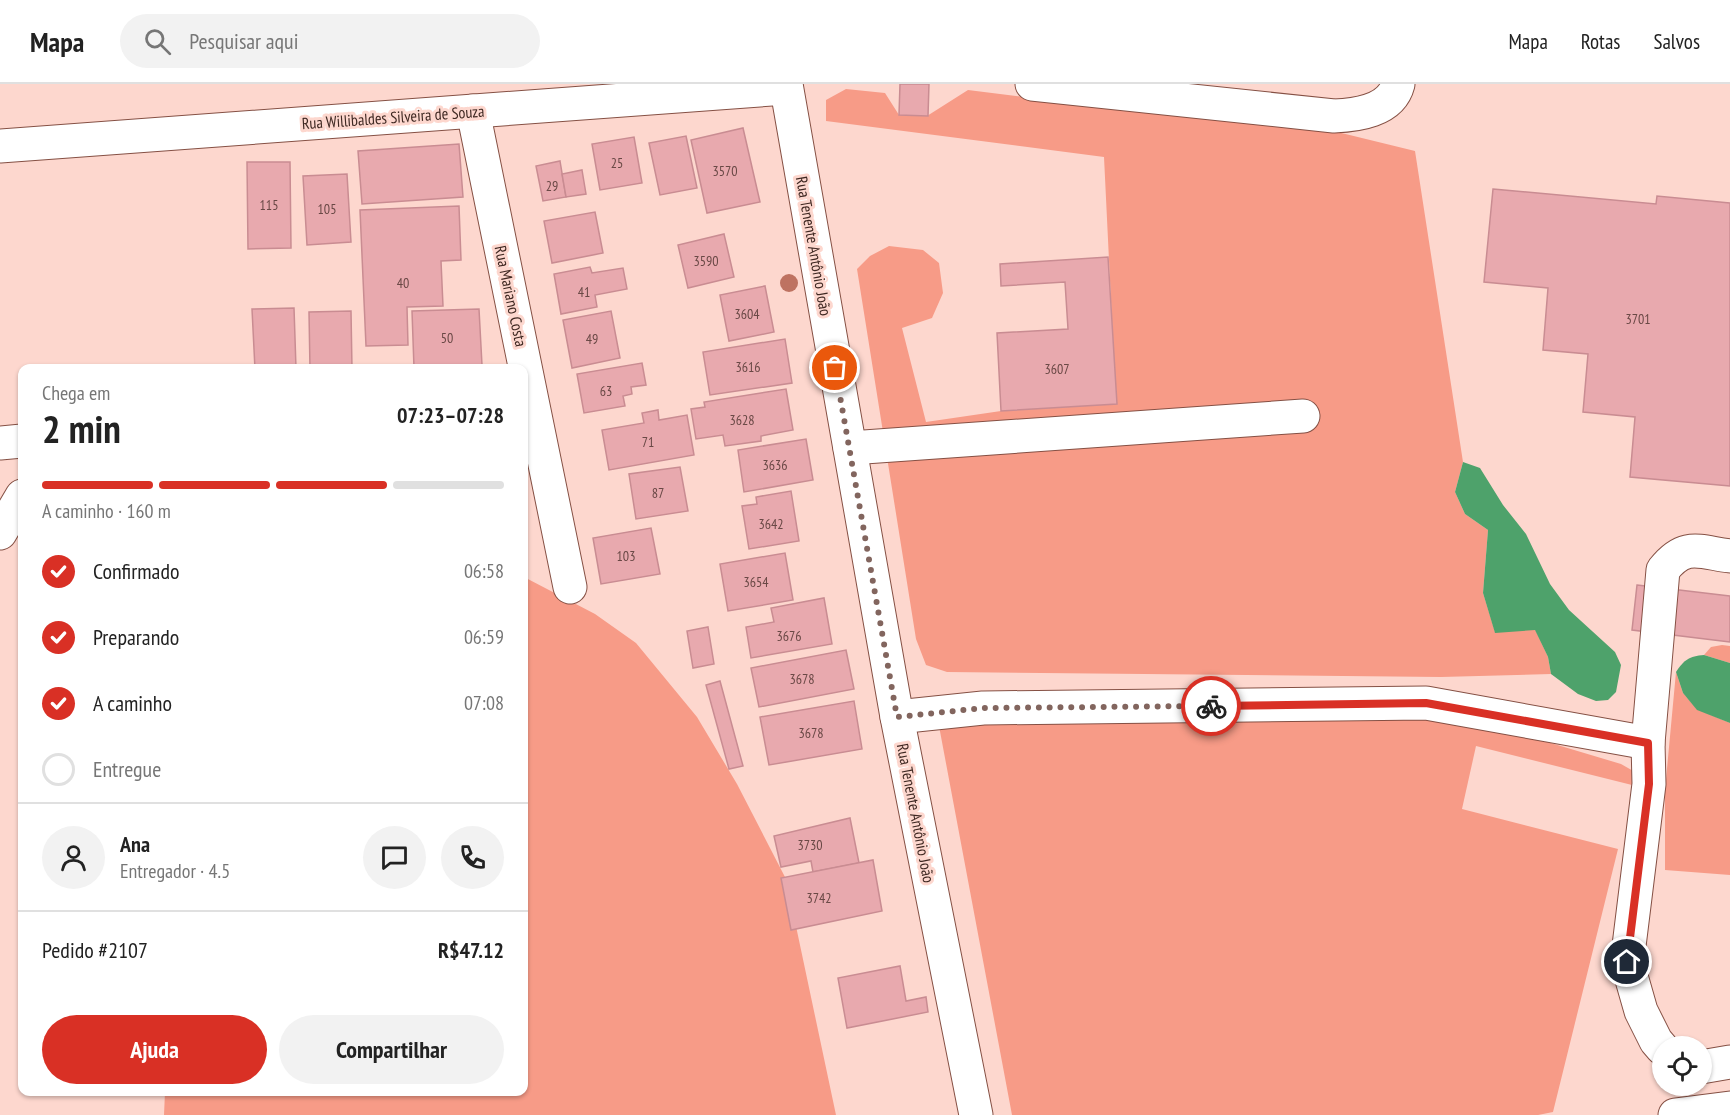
<!DOCTYPE html>
<html lang="pt">
<meta charset="utf-8">
<style>
:root{--surface:#fff;--page:#f2f2f2;--text:#222;--muted:#767676;--line:#e0e0e0;--accent:#d93025}
body{margin:0;font-family:"PT Sans Narrow",sans-serif;background:var(--page);color:var(--text);height:100vh;display:flex;flex-direction:column;font-size:22px;white-space:nowrap}
*{box-sizing:border-box;margin:0}
p{font-size:20px;color:var(--muted)}
.icon{flex:none;width:33px;height:33px;fill:none;stroke:currentColor;stroke-width:2;stroke-linecap:round;stroke-linejoin:round}
.map{position:relative;flex:1;overflow:hidden}
.details{position:absolute;left:18px;top:280px;width:510px;height:732px;display:flex;flex-direction:column;background:var(--surface);border-radius:12px;box-shadow:0 2px 4px #0004}
.details>*{flex:none}
.controls{position:absolute;left:1652px;top:952px;display:grid;gap:12px}
.controls a{display:grid;place-items:center;width:60px;height:60px;border-radius:50%;background:var(--surface);box-shadow:0 2px 4px #0004;font-size:30px}
.pin{position:absolute;display:grid;place-items:center;width:51px;height:51px;color:#fff;margin:-26px;border:3px solid #fff;border-radius:50%;box-shadow:0 2px 6px #0007}
.courier{position:absolute;display:grid;place-items:center;width:60px;height:60px;margin:-30px;border:4px solid #d93025;border-radius:50%;background:#fff;color:#222;box-shadow:0 2px 8px #0007}
.headline em{font-style:normal;font-weight:700}
.headline div{display:flex;flex-direction:column-reverse}
.headline{display:flex;align-items:center;justify-content:space-between;height:102px;padding:0 24px}
h1{font-size:39px;font-weight:700;line-height:45px}
.bar{display:grid;grid-template-columns:repeat(4,1fr);gap:9px 6px;align-content:center;height:72px;padding:0 24px}
.bar i{height:8px;border-radius:4px;background:var(--line)}
.bar .selected{background:var(--accent)}
.bar p{grid-column:span 4}
.line{display:flex;align-items:center;gap:15px;padding:0 24px;border-top:2px solid var(--line)}
.line div{flex:1}
.round{display:grid;place-items:center;flex:none;width:63px;height:63px;border-radius:32px;background:var(--page)}
ol{padding:0 24px;list-style:none}
li{display:flex;align-items:center;gap:18px;height:66px}
li p{margin-inline-start:auto}
li .icon{padding:6px;border-radius:50%;background:var(--accent);color:#fff;stroke-width:4}
li:last-child{color:var(--muted)}
li i{width:33px;height:33px;border:3px solid var(--line);border-radius:50%}
.action{display:flex;gap:12px;margin-top:auto;padding:12px 24px}
.action a{flex:1;height:69px;border-radius:36px;background:var(--accent);color:#fff;font-size:24px;font-weight:700;line-height:69px;text-align:center}
.action a+a{background:var(--page);color:var(--text)}
header{display:flex;align-items:center;gap:36px;box-sizing:border-box;height:84px;padding:0 30px;background:var(--surface);border-bottom:2px solid var(--line)}
header strong{font-size:28px}
nav{display:flex;gap:33px;margin-inline-start:auto;font-size:21px}
.search{width:420px;height:54px;background:var(--page);display:flex;align-items:center;gap:15px;box-sizing:border-box;padding:0 21px;border-radius:33px;color:var(--muted);font-size:22px}
.map>svg:first-child{display:block}
</style>
<header>
<strong>Mapa</strong>
<div class="search"><svg class="icon" aria-label="search" viewBox="0 0 24 24"><circle cx="10" cy="10" r="6"/><path d="M15 15l6 6"/></svg>Pesquisar aqui</div>
<nav><a>Mapa</a><a>Rotas</a><a>Salvos</a></nav>
</header>
<div class="map">
<svg width="1730" height="1031" viewBox="0 0 1730 1031">
<rect width="100%" height="100%" fill="#fdd7ce"/>
<g fill="#f79b87">
<path d="M846,5L885,9L899,31L927,32L968,6L1056,17L1321,44L1415,67L1463,378L1455,408L1465,430L1488,446L1483,509L1495,548L1535,545L1548,573L1551,590L1441,593L947,588L926,581L916,555L857,185L870,172L889,162L923,166L939,179L943,209L932,234L902,244L926,338L1001,327L1116,320L1104,73L826,37V16Z"/>
<path d="M524,493L595,530L636,559L697,633L737,700L786,795L836,1031H164L165,1008H524Z"/>
<path d="M1722,561L1730,562V579L1704,571L1711,563Z"/>
<path d="M1676,588L1683,609L1697,625L1730,639V791L1665,786V706Z"/>
<path d="M1437,625L1621,680L1635,688L1632,701L1476,662L1462,725L1618,765L1553,1028L1538,1031H1012L939,642Z"/>
</g>
<g fill="#4ea26b">
<path d="M1463,378L1480,384L1503,421L1526,450L1550,500L1569,526L1615,568L1621,581L1616,608L1608,616L1596,617L1578,610L1551,590L1548,573L1535,546L1495,549L1483,509L1488,446L1465,430L1455,408Z"/>
<path d="M1704,571L1730,579V639L1697,626L1683,609L1676,588C1684,576 1689,572 1704,571Z"/>
</g>
<g fill="#e8a9ae" stroke="#c98c92" stroke-width="1.5">
<path d="M900,0H929L928,32L899,31Z"/>
<path d="M743,44L760,118L707,129L691,56Z"/>
<path d="M686,52L697,104L660,111L649,59Z"/>
<path d="M634,53L642,99L600,106L592,60Z"/>
<path d="M459,60L463,113L362,120L358,67Z"/>
<path d="M560,77L566,113L543,117L536,82Z"/>
<path d="M247,78H290L291,164L248,165Z"/>
<path d="M582,86L586,110L566,113L562,90Z"/>
<path d="M347,90L351,158L307,161L303,92Z"/>
<path d="M1493,105L1656,120L1657,112L1730,119V402L1630,393L1635,333L1583,328L1588,270L1543,266L1548,204L1484,198Z"/>
<path d="M459,122L461,176L441,177L443,222L407,223L408,261L366,262L360,126Z"/>
<path d="M595,128L603,169L552,179L544,137Z"/>
<path d="M724,150L734,193L688,204L678,161Z"/>
<path d="M1108,173L1117,320L1001,327L997,249L1068,245L1065,198L1001,202L1000,180Z"/>
<path d="M590,183L592,189L623,184L627,205L595,211L597,223L561,230L554,190Z"/>
<path d="M765,202L774,248L729,257L720,211Z"/>
<path d="M294,224L296,284L255,285L252,225Z"/>
<path d="M479,225L482,281L414,284L412,227Z"/>
<path d="M351,227L352,285H310L309,228Z"/>
<path d="M611,227L620,274L572,284L563,236Z"/>
<path d="M785,255L792,299L710,311L703,268Z"/>
<path d="M642,279L646,301L631,303L632,310L623,312L625,322L584,329L577,290Z"/>
<path d="M786,305L793,346L761,352V357L725,362L723,351L696,355L691,325L705,323L704,318Z"/>
<path d="M658,326L659,336L687,331L694,371L609,386L602,346L644,339L642,329Z"/>
<path d="M806,355L813,396L744,408L738,366Z"/>
<path d="M680,383L688,427L636,435L629,390Z"/>
<path d="M791,407L799,457L749,465L742,422L757,420L756,413Z"/>
<path d="M651,444L660,490L601,500L593,454Z"/>
<path d="M785,469L793,516L728,527L720,480Z"/>
<path d="M1637,501L1730,512V558L1632,546Z"/>
<path d="M824,514L832,560L751,574L746,543L774,538L771,524Z"/>
<path d="M708,543L714,580L693,584L687,547Z"/>
<path d="M846,566L854,605L759,623L751,584Z"/>
<path d="M720,597L743,682L729,685L706,601Z"/>
<path d="M854,617L862,665L769,681L760,633Z"/>
<path d="M850,734L859,779L813,788L811,777L781,783L774,752Z"/>
<path d="M873,776L882,827L791,846L781,794Z"/>
<path d="M900,882L906,917L926,913L928,928L847,944L838,894Z"/>
</g>
<g fill="none" stroke-linecap="round" stroke-linejoin="round">
<g stroke="#855044" stroke-width="35">
<g id="minor">
<path d="M786,0L897,633L976,1031"/>
<path d="M1032,0L1334,32C1357,31 1391,27 1398,0"/>
<path d="M473,27L570,503"/>
<path d="M0,62L786,4"/>
<path d="M0,359L22,357"/>
<path d="M850,364L1303,332"/>
<path d="M0,449L22,412"/>
<path d="M897,633L983,624L1426,619L1648,659"/>
<path d="M1662,964L1656,957L1641,927L1627,878L1649,700L1648,659L1663,486C1685,458 1699,468 1730,472"/>
<path d="M1701,983L1730,978"/>
<path d="M1675,1031L1730,1024"/>
</g>
</g>
<use href="#minor" stroke="#fff" stroke-width="33"/>
</g>
<circle fill="#be7261" cx="789" cy="199" r="9"/>
<g fill="none" stroke-linecap="round" stroke-linejoin="round">
<path stroke="#82655e" stroke-width="6" stroke-dasharray="0 10.8" d="M835,284L897,633L983,624L1211,622"/>
<path stroke="#d93025" stroke-width="8" d="M1211,622L1426,619L1648,659L1649,700L1627,878"/>
</g>
<g text-anchor="middle" dominant-baseline="central" stroke-width="6" stroke-linejoin="round" paint-order="stroke">
<g font-size="14" fill="#694845">
<text x="617" y="79">25</text>
<text x="725" y="87">3570</text>
<text x="552" y="102">29</text>
<text x="269" y="121">115</text>
<text x="327" y="125">105</text>
<text x="706" y="177">3590</text>
<text x="403" y="199">40</text>
<text x="584" y="208">41</text>
<text x="747" y="230">3604</text>
<text x="1638" y="235">3701</text>
<text x="447" y="254">50</text>
<text x="592" y="255">49</text>
<text x="748" y="283">3616</text>
<text x="1057" y="285">3607</text>
<text x="606" y="307">63</text>
<text x="742" y="336">3628</text>
<text x="648" y="358">71</text>
<text x="775" y="381">3636</text>
<text x="658" y="409">87</text>
<text x="771" y="440">3642</text>
<text x="626" y="472">103</text>
<text x="756" y="498">3654</text>
<text x="789" y="552">3676</text>
<text x="802" y="595">3678</text>
<text x="811" y="649">3678</text>
<text x="810" y="761">3730</text>
<text x="819" y="814">3742</text>
</g>
<g font-size="16" fill="#3f2822" stroke="#fdd7ce">
<text transform="translate(393 33) rotate(-4)">Rua Willibaldes Silveira de Souza</text>
<text transform="translate(814 162) rotate(80)">Rua Tenente Antônio João</text>
<text transform="translate(511 212) rotate(78)">Rua Mariano Costa</text>
<text transform="translate(916 729) rotate(79)">Rua Tenente Antônio João</text>
</g>
</g>
</svg>
<div class="controls">
<a><svg class="icon" aria-label="locate" viewBox="0 0 24 24"><circle cx="12" cy="12" r="6"/><path d="M12 2v4M12 18v4M2 12h4M18 12h4"/></svg></a>
</div>
<div class="pin" style="left:835px;top:284px;background:#ea580c"><svg class="icon" aria-label="bag" viewBox="0 0 24 24"><path d="M5 8h14l-1 12H6zM9 8a3 3 0 0 1 6 0"/></svg></div>
<div class="pin" style="left:1627px;top:878px;background:#1f2937"><svg class="icon" aria-label="home" viewBox="0 0 24 24"><path d="M3 11l9-7 9 7M6 9v11h12V9"/></svg></div>
<div class="courier" style="left:1211px;top:622px"><svg class="icon" aria-label="bike" viewBox="0 0 24 24"><circle cx="6" cy="16" r="4"/><circle cx="18" cy="16" r="4"/><path d="M6 16l4-8h5l3 8M10 8l3 8H6M13 5h3"/></svg></div>
<section class="details">
<div class="headline"><div><h1>2 min</h1><p>Chega em</p></div><em>07:23–07:28</em></div>
<div class="bar"><i class="selected"></i><i class="selected"></i><i class="selected"></i><i></i><p>A caminho · 160 m</p></div>
<ol>
<li><svg class="icon" aria-label="check" viewBox="0 0 24 24"><path d="M5 12l5 5 9-10"/></svg>Confirmado<p>06:58</p></li>
<li><svg class="icon" aria-label="check" viewBox="0 0 24 24"><path d="M5 12l5 5 9-10"/></svg>Preparando<p>06:59</p></li>
<li><svg class="icon" aria-label="check" viewBox="0 0 24 24"><path d="M5 12l5 5 9-10"/></svg>A caminho<p>07:08</p></li>
<li><i></i>Entregue</li>
</ol>
<div class="line" style="height:108px"><a class="round"><svg class="icon" aria-label="person" viewBox="0 0 24 24"><circle cx="12" cy="8" r="4"/><path d="M4 21q1-7 8-7t8 7"/></svg></a><div><b>Ana</b><p>Entregador · 4.5</p></div><a class="round"><svg class="icon" aria-label="chat" viewBox="0 0 24 24"><path d="M4 5h16v11H9l-5 4z"/></svg></a><a class="round"><svg class="icon" aria-label="phone" viewBox="0 0 24 24"><path d="M5 4h4l2 5-3 2q2 4 5 5l2-3 5 2v4C11 20 4 13 5 4z"/></svg></a></div>
<div class="line" style="height:78px"><div>Pedido #2107</div><b>R$47.12</b></div>
<div class="action"><a>Ajuda</a><a>Compartilhar</a></div>
</section>
</div>
